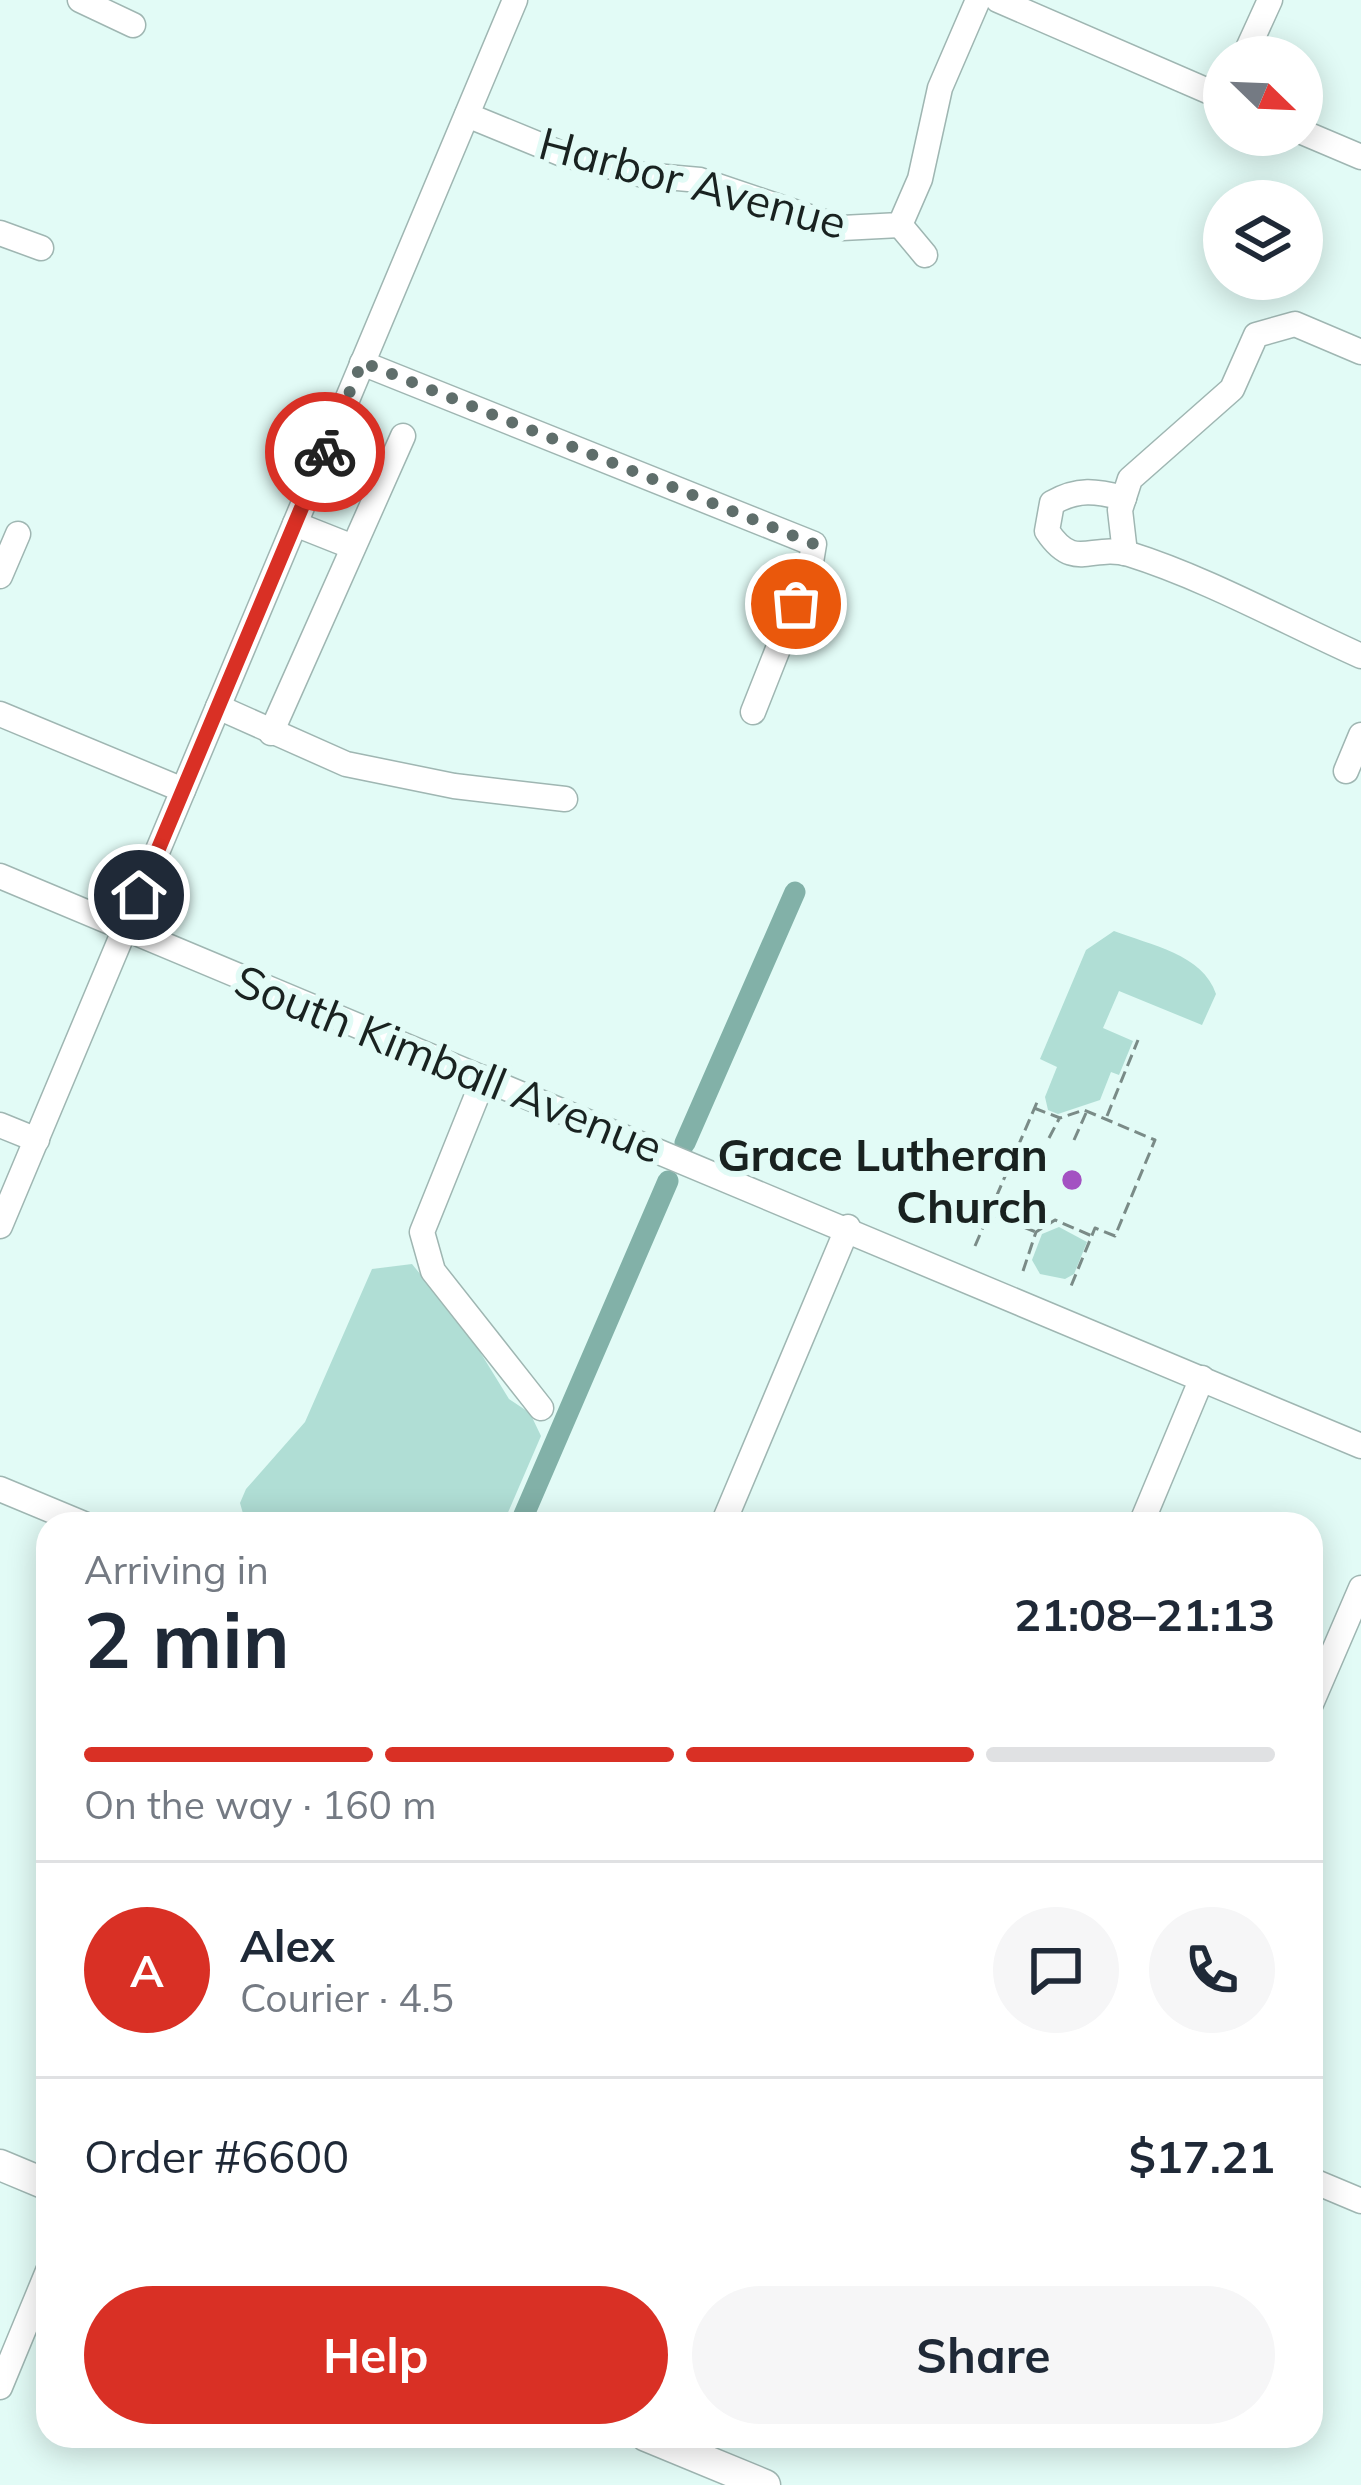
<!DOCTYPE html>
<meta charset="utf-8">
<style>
:root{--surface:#fff;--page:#f6f6f7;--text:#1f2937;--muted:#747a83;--line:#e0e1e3;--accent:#d93025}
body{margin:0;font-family:Mulish,sans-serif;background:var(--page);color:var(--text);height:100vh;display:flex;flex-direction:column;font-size:45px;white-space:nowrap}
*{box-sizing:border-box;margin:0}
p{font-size:39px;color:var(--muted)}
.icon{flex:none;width:66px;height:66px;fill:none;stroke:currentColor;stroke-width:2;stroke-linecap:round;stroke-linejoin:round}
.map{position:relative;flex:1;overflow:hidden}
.side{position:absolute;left:36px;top:1512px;width:1287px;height:936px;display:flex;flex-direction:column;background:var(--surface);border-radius:36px;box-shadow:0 6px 30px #0003}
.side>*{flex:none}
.needle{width:78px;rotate:113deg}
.fabs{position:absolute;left:1203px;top:36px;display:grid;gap:24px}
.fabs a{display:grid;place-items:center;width:120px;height:120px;border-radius:50%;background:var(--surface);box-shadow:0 6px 30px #0003;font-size:60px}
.pin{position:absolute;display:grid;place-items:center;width:102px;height:102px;color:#fff;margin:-51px;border:6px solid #fff;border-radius:50%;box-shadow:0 3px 12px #0007}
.courier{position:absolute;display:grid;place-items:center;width:120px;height:120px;margin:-60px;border:9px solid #d93025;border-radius:50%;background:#fff;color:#222;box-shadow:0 3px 15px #0007}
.overview em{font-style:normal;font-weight:700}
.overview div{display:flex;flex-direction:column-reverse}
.overview{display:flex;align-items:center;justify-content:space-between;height:204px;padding:0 48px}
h1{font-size:78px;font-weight:700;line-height:90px}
.bar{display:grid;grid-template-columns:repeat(4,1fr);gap:18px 12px;align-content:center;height:144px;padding:0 48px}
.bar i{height:15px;border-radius:9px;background:var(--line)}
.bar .on{background:var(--accent)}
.bar p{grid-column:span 4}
.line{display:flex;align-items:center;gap:30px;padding:0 48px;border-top:3px solid var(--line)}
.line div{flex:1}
.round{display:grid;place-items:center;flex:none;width:126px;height:126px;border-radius:63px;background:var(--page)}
.button{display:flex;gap:24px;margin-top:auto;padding:24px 48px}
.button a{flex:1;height:138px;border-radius:72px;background:var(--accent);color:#fff;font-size:48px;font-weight:700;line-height:138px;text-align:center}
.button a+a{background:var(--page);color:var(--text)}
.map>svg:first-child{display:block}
</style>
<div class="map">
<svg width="1361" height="2485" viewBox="0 0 1361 2485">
<rect width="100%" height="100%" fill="#e2fbf6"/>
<g fill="#b0ded5">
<path d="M1114,931C1150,945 1203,954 1216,994L1202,1025L1119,991L1103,1028L1133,1041L1119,1075L1111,1072L1100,1100L1058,1114L1048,1110L1045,1097L1057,1067L1040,1059L1086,950Z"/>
<path d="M1059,1227L1087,1242L1074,1274L1065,1279L1040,1274L1032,1260L1042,1234Z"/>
<path d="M412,1264L469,1334L509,1399L530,1413L541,1436L503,1524H246L240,1503L246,1489L305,1422L372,1269Z"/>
</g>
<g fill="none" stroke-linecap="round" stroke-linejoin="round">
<g stroke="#82b1a8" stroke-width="21">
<path d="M685,1143L795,892"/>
<path d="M520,1524L668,1181"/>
</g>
<g stroke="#9fb6b2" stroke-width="27">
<g id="minor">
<path d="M80,0L133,25"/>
<path d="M998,0L1224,98"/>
<path d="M1244,57L1270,0"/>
<path d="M467,115L562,154L643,175L700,180L842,228L900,225L920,179L940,88L978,0"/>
<path d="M1302,132L1361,157"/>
<path d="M900,225L925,255"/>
<path d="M0,233L41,248"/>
<path d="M362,363L814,544L810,568L753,712"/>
<path d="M1124,498C1096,491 1078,488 1052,503L1047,531C1075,573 1091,543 1129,554C1206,578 1287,623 1361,656"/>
<path d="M295,524L353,547"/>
<path d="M1125,553L1120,510L1130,479L1232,389L1256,335L1295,324L1361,352"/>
<path d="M0,576L18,534"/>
<path d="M218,707L346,764L454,786L565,799"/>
<path d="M0,714L183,790"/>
<path d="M271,733L403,436"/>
<path d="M1346,771L1361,735"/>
<path d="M0,876L1361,1446"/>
<path d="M484,1078L422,1232L433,1271L541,1408"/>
<path d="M0,1125L37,1140"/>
<path d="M0,1226L515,0"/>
<path d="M0,1489L84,1524"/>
<path d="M723,1524L848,1227"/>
<path d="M1141,1524L1202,1378"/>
<path d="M1311,1704L1361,1588"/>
<path d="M1311,2180L1361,2201"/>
<path d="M0,2387L48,2271"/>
</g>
</g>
<g stroke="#9fb6b2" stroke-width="33">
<g id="major">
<path d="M0,2165L48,2185"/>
<path d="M646,2436L765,2485"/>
</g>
</g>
<g stroke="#7a8b87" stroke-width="3" stroke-dasharray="12 6" stroke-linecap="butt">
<path d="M1034,1108L1060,1118L1084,1110L1155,1140L1115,1236L1095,1228L1069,1291"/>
<path d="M1107,1116L1138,1040"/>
<path d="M1049,1138L1059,1119"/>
<path d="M1074,1140L1086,1113"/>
<path d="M990,1214L1036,1232"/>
<path d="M1040,1226L1046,1212"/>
<path d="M975,1246L1038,1100"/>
<path d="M1023,1271L1036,1232L1055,1220L1092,1236"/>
</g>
<use href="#minor" stroke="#fff" stroke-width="24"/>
<use href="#major" stroke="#fff" stroke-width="30"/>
</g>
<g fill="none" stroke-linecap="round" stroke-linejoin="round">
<path stroke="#5f6e6b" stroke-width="12" stroke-dasharray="0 21.6" d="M325,452L362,362L814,544L796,604"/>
<path stroke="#d93025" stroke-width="15" d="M139,895L325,452"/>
</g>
<circle fill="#a352c2" stroke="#e2fbf6" stroke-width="4.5" cx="1072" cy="1180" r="12"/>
<g text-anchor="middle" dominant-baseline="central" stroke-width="12" stroke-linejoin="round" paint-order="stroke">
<g font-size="45" fill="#192220" stroke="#e2fbf6">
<text transform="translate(693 182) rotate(15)">Harbor Avenue</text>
<text transform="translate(449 1063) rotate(22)">South Kimball Avenue</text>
</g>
<g font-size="45" font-weight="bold" fill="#192220" stroke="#e2fbf6" text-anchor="end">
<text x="1048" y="1154">Grace Lutheran<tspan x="1048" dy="52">Church</tspan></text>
</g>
</g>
</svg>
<div class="fabs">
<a><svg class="needle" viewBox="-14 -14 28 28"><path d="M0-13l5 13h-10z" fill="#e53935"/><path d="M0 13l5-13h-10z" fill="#747a83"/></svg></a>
<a><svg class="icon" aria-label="layers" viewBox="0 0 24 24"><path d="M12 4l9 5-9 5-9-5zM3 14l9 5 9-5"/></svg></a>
</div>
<div class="pin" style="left:796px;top:604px;background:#ea580c"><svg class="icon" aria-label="bag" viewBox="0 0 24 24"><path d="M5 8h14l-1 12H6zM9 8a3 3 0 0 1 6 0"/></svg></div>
<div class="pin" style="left:139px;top:895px;background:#1f2937"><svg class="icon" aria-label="home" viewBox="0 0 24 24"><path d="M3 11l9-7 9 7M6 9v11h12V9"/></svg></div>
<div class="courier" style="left:325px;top:452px"><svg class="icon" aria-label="bike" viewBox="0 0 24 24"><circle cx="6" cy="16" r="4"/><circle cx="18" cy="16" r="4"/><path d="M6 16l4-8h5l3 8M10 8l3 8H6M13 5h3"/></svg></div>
<section class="side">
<div class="overview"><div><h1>2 min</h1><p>Arriving in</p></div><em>21:08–21:13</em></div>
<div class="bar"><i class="on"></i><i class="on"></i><i class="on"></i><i></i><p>On the way · 160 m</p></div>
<div class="line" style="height:216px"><b class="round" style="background:var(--accent);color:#fff">A</b><div><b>Alex</b><p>Courier · 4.5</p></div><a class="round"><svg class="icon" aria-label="chat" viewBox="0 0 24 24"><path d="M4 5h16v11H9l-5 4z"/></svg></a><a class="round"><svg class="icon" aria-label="phone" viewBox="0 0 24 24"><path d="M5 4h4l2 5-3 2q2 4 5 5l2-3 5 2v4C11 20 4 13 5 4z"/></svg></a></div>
<div class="line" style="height:156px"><div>Order #6600</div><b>$17.21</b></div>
<div class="button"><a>Help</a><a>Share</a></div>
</section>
</div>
